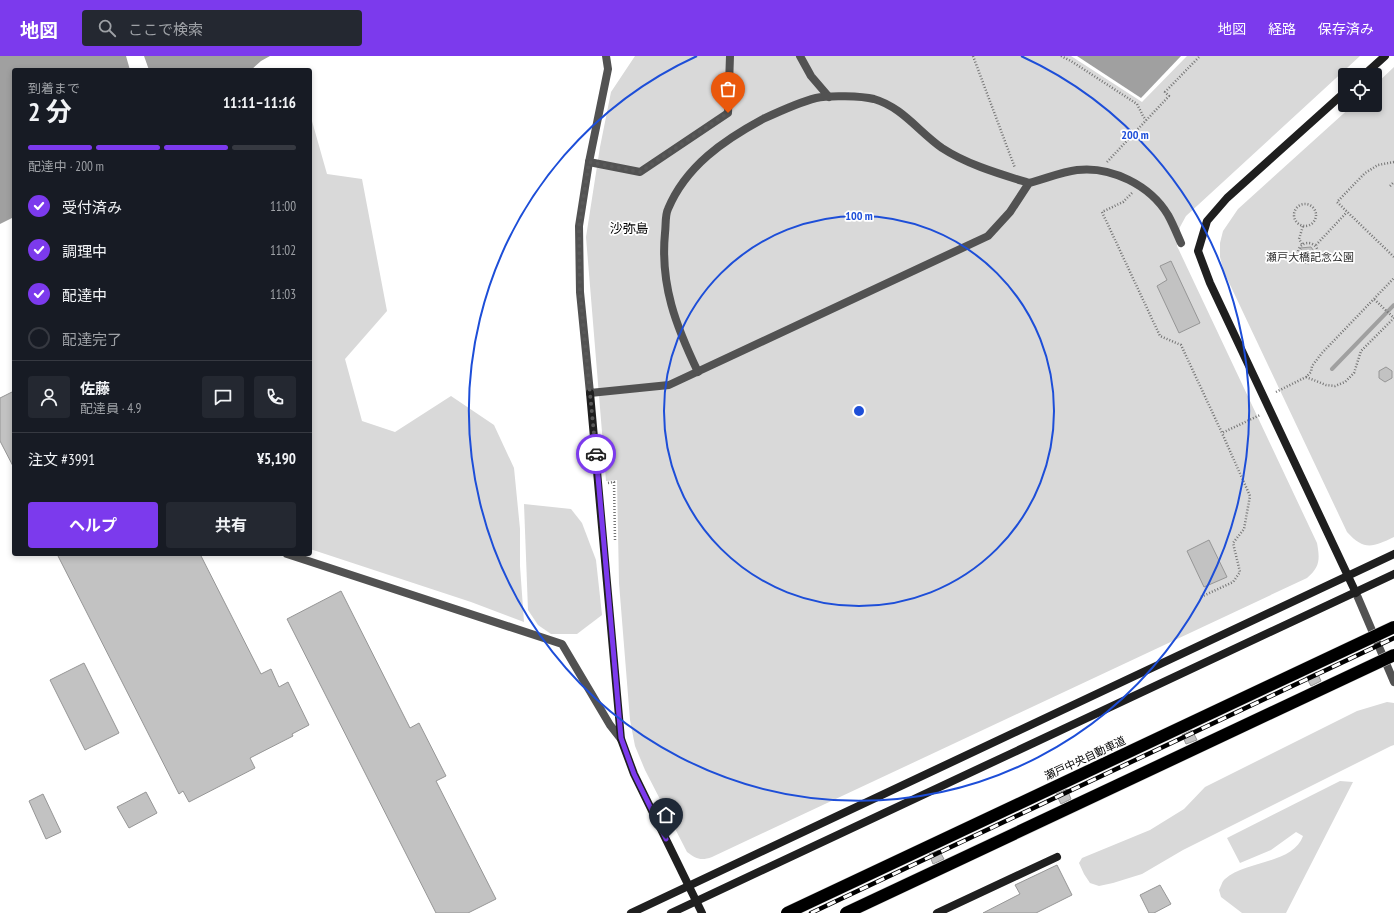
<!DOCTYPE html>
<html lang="ja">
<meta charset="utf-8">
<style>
:root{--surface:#171b24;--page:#242831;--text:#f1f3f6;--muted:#9ea1a6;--line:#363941;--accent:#7c3aed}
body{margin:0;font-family:"PT Sans Narrow","Noto Sans JP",sans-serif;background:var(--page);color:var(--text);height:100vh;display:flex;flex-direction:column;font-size:15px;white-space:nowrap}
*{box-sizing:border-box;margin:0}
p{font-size:13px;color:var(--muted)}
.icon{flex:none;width:22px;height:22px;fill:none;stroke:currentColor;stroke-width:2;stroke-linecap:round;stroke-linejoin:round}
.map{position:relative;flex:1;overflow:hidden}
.panel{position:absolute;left:12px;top:12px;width:300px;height:488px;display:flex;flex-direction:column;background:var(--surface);border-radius:4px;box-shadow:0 2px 6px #0003}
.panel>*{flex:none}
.fabs{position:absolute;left:1338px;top:12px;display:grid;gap:8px}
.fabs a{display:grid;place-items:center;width:44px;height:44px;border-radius:4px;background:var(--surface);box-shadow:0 2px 6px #0003;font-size:20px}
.pin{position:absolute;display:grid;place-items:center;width:34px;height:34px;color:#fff;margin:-41px -17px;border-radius:50% 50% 50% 0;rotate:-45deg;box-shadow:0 0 4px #0007}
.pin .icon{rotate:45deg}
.courier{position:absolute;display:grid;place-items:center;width:40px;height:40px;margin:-20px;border:3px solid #7c3aed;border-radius:50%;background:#fff;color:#222;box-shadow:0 1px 5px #0007}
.summary em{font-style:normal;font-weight:700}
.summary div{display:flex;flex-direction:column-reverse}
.summary{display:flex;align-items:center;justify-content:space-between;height:68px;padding:0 16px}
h1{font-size:26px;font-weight:700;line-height:30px}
.bar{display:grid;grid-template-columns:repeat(4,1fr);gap:6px 4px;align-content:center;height:48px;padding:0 16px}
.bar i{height:5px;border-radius:3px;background:var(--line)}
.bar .on{background:var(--accent)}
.bar p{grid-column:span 4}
.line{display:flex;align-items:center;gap:10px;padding:0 16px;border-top:1px solid var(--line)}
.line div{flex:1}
.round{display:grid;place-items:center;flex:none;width:42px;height:42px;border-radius:4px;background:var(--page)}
ol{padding:0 16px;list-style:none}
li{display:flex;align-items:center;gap:12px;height:44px}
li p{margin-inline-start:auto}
li .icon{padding:4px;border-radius:50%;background:var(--accent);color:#fff;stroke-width:4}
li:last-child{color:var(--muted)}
li i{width:22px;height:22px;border:2px solid var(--line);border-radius:50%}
.action{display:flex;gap:8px;margin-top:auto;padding:8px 16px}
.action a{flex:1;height:46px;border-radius:4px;background:var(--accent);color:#fff;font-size:16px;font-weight:700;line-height:46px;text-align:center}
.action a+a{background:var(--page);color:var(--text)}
header{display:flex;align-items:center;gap:24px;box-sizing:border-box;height:56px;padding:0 20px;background:var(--accent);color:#fff}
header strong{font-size:19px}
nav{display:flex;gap:22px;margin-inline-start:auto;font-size:14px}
.search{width:280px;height:36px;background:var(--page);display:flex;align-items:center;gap:10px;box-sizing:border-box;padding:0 14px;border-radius:4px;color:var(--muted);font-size:15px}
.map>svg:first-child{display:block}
</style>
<header>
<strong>地図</strong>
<div class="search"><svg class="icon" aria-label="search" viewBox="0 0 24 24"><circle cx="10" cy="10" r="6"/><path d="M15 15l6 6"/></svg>ここで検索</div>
<nav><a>地図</a><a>経路</a><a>保存済み</a></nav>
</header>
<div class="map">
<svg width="1394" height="857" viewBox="0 0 1394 857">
<rect width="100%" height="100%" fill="#fff"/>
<g fill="#d9d9d9">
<path d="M635,0H1071L1142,46L1187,0H1360L1186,160L1180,171L1177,190L1317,487C1320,503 1320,511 1307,522L712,801C701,805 696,803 687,796L645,714L635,690L630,664L619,527L617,424L606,425L586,181L600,91L611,36Z"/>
<path d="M1394,11V481C1373,491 1364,495 1347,476L1224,216L1220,201V187L1223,175L1238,153L1353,49H1375V29Z"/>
<path d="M310,58L327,118L362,123L387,255L345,303L362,365L395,376L451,340L494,369L514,412L520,473V510L524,566L471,546L310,493Z"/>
<path d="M524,448L571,453L582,467L596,504L602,559L577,578H551L538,569L528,554Z"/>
<path d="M1387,646L1394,647V689L1391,690L1183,794L1142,818L1113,827L1099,830L1090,827L1084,818L1079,807L1082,802L1150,774L1184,753L1205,731L1357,655Z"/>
<path d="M1340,725L1353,726L1286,857H1242L1221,841L1219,834C1221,831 1222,825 1225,823C1245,805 1293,808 1303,780L1296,776L1271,794L1240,807L1227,782Z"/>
</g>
<g fill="#a0a0a0">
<path d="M0,0H270L261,5L251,14H14V161L0,168Z"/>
<path d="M1077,0H1181L1141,42Z"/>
</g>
<path fill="#fff" d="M126,0H144L149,14H130Z"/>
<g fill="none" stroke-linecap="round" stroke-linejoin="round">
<path stroke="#a0a0a0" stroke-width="4" d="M1332,313L1394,249"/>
</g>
<g fill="#c2c2c2" stroke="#969696">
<path d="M1311,191L1318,201H1307L1300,192Z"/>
<path d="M1171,205L1200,267L1179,277L1157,230L1167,224L1160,210Z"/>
<path d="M1386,311L1392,315V322L1385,326L1379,322V315Z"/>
<path d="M14,335V412L0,385V342Z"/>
<path d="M1209,484L1227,521L1204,531L1187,495Z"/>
<path d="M57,498H200L261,618L271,613L279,631L288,626L309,669L292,678L293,680L250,702L255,712L189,746L183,735L179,738Z"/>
<path d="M341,535L410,672L419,667L446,720L436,725L496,843L468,857H436L287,563Z"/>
<path d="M84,607L119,677L85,694L50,624Z"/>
<path d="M1317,616L1321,625L1311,630L1306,621Z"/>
<path d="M1192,674L1197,684L1186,688L1182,679Z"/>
<path d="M1067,733L1071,743L1061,748L1056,738Z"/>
<path d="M146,736L157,757L129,772L117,751Z"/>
<path d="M43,738L61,776L46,783L29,745Z"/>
<path d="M939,794L944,803L933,808L929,798Z"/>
<path d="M1057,809L1072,839L1036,857H983L1020,838L1015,829Z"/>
<path d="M1160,829L1171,848L1154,857H1149L1140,839Z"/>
</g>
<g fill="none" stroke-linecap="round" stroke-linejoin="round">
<g stroke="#747474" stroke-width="2.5" stroke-dasharray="1 2" stroke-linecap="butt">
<path d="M973,0L1015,112"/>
<path d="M1061,0L1071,5L1137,48L1143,60L1146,64"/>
<path d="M1107,106L1169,40L1165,36L1200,0"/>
<path d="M1394,106L1378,109L1365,117L1337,146L1394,201"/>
<path d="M1390,130L1394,126"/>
<path d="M1132,137L1123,146L1102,156L1160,280L1181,289L1222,377L1260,359"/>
<circle cx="1305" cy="159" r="11"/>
<circle cx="1308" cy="197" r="10"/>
<path d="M1302,188L1299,183L1303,170"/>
<path d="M1316,189L1347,156"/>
<path d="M1306,321L1326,329L1335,330L1345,326L1354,317L1361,295L1394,262L1374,243"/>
<path d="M1276,336L1306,321L1311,316L1312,310L1322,297L1394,222"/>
<path d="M608,427L614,426L615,484"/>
<path d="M1201,541L1233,526L1240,516L1233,487L1244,473L1250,440L1222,377"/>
</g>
<g stroke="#525252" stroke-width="8">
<path d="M589,106L640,116L728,57L730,0"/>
<path d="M287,498L562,588L610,669L621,683"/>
<path d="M1356,537L1394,626"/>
</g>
<g stroke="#525252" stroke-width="8">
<path d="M606,0L608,13L589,106L579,170L580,236L590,337L669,329L988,180L1010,156L1029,127C1045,123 1061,116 1077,114C1111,110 1150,129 1168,159C1173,168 1177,178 1181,187"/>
<path d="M800,0L811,20L829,41"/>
<path d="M698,316C676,270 660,229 665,177C666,169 665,159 668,153C686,110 724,84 763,63C778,56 800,46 816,42C828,39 862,40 874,43C902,51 919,76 942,92C968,109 1000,118 1029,127"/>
</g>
<g stroke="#1f1f1f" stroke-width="8">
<path d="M1364,19L1385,0"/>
<path d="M1345,36L1227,142L1207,165L1198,195L1210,227L1356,537"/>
<path d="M590,337L621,683L634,718L702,857"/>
<path d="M631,857L1394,498"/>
<path d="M671,857L1394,518"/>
<path d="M937,857L1057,801"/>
</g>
<g stroke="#000" stroke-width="4.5">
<path id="rail" d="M811,857L1394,582"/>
</g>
<use href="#rail" stroke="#fff" stroke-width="3" stroke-dasharray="9" stroke-linecap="butt"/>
<g stroke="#dbdbdb" stroke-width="13" stroke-linecap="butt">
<g id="highway-bridge">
<path d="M787,857L1394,571"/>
<path d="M846,857L1394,599"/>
</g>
</g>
<use href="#highway-bridge" stroke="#000" stroke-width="12"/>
</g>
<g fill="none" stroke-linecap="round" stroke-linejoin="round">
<path stroke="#595959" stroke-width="4" stroke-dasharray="0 7.2" d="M596,398L580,236L579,170L589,106L640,116L728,57"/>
<path stroke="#7c3aed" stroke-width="5" d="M596,398L621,682L634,718L666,783"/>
</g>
<g fill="none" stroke="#1d4ed8" stroke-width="2">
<circle cx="859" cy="355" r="195"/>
<path d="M1021 0A390 390 0 1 1 697 0"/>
</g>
<g text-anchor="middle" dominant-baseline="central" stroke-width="3.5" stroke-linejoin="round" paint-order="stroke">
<g font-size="11" fill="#303030" stroke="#fff">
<text x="1310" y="201">瀬戸大橋記念公園</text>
</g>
<g font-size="11" fill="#000" stroke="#fff">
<text transform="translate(1085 702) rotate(-25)">瀬戸中央自動車道</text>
</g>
<g font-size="13" fill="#000" stroke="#fff">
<text x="629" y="172">沙弥島</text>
</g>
</g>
<circle cx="859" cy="355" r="6" fill="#1d4ed8" stroke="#fff" stroke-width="2"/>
<g font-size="12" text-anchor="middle" font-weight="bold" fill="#1d4ed8" stroke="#fff" stroke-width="3.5" stroke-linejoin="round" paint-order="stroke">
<text x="1135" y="83">200 m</text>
<text x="859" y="164">100 m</text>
</g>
</svg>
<div class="fabs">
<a><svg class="icon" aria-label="locate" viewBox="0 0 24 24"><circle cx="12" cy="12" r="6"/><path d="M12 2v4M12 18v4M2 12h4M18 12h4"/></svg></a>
</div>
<div class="pin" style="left:728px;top:57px;background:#ea580c"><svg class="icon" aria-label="bag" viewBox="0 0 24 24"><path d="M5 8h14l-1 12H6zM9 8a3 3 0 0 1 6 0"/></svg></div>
<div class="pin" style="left:666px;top:783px;background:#1f2937"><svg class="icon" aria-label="home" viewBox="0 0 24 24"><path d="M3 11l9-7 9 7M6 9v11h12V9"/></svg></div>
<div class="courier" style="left:596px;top:398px"><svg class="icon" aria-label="car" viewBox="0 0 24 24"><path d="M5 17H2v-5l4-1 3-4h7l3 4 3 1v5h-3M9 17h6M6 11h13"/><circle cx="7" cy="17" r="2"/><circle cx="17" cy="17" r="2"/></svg></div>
<section class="panel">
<div class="summary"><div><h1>2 分</h1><p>到着まで</p></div><em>11:11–11:16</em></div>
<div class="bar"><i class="on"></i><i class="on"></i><i class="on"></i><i></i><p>配達中 · 200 m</p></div>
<ol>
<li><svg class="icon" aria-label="check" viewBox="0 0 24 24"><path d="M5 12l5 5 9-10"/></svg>受付済み<p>11:00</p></li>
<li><svg class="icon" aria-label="check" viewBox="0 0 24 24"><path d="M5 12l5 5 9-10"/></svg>調理中<p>11:02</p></li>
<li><svg class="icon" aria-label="check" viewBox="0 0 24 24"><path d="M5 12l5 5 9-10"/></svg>配達中<p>11:03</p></li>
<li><i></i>配達完了</li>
</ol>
<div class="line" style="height:72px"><a class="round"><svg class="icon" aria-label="person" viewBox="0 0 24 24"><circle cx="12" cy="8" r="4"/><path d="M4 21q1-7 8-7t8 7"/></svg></a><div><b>佐藤</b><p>配達員 · 4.9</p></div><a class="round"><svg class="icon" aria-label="chat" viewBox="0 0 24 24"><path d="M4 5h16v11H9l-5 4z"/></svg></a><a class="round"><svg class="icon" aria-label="phone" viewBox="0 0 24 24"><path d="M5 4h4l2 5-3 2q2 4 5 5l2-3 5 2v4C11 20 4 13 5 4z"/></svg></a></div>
<div class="line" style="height:52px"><div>注文 #3991</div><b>¥5,190</b></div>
<div class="action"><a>ヘルプ</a><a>共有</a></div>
</section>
</div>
